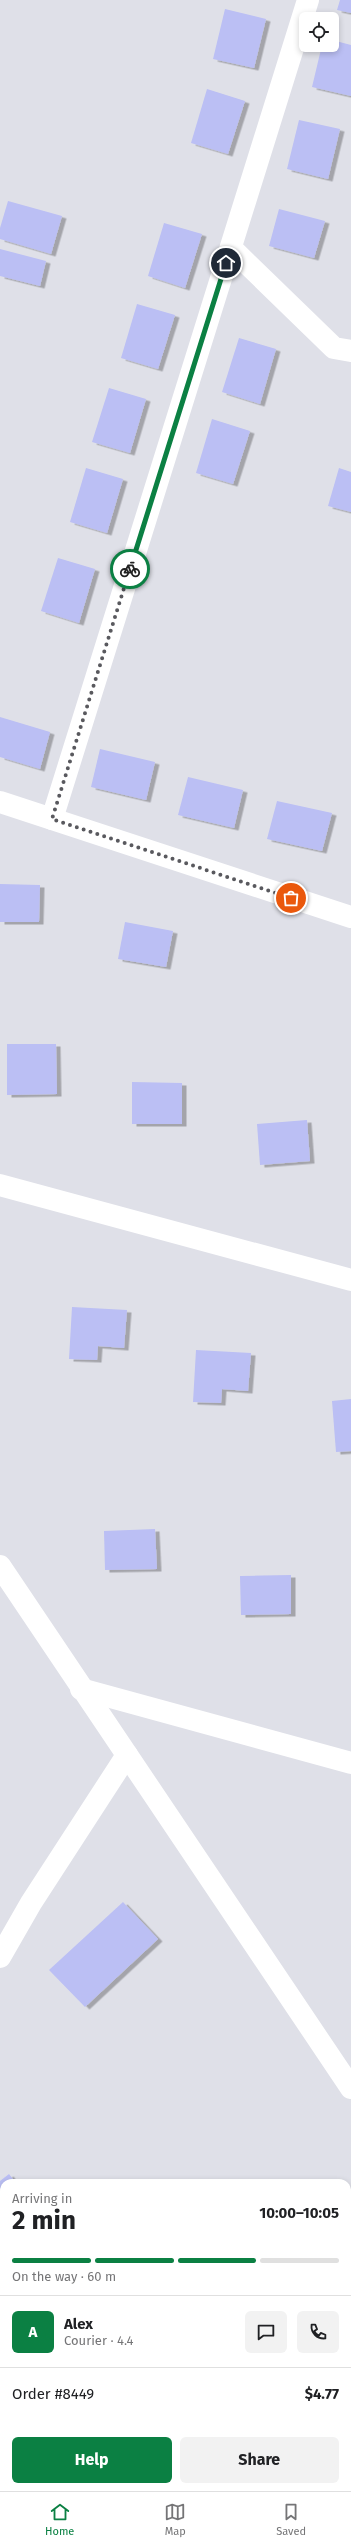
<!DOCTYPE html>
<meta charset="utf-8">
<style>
:root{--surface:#fff;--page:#f2f2f2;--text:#202124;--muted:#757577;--line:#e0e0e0;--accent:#0b8043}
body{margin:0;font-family:"Fira Sans",sans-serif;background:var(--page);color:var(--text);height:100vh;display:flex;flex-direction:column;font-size:15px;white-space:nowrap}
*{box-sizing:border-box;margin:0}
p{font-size:13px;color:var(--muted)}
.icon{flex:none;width:22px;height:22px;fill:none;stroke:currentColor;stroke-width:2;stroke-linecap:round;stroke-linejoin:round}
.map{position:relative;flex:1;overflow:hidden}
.drawer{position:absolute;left:0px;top:2179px;width:351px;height:312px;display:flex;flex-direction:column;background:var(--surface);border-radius:12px 12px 0 0;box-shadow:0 2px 6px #0003}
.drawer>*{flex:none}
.tools{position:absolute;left:299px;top:12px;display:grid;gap:8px}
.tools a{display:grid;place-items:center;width:40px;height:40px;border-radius:6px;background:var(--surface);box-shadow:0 2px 6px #0003;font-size:20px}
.pin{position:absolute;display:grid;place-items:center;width:34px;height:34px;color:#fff;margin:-17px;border:2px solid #fff;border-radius:50%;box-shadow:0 1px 4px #0007}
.courier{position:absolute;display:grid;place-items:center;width:40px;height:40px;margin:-20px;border:3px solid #0b8043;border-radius:50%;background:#fff;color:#222;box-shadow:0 1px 5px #0007}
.overview em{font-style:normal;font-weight:700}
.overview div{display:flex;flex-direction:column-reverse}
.overview{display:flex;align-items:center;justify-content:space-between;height:68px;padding:0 12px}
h1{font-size:26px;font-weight:700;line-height:30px}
.bar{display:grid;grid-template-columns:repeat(4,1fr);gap:6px 4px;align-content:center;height:48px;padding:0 12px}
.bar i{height:5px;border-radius:3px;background:var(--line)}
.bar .active{background:var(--accent)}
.bar p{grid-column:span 4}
.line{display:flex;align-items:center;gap:10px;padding:0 12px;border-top:1px solid var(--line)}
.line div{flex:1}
.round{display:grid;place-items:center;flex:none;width:42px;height:42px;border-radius:6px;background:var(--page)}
.primary-button{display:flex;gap:8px;margin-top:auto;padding:8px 12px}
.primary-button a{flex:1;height:46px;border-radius:6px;background:var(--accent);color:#fff;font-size:16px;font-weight:700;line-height:46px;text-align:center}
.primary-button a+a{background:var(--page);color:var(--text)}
.tabs{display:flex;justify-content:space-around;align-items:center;height:56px;border-top:1px solid var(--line);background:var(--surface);font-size:11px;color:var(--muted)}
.tabs a{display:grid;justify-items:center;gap:2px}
.tabs .active{color:var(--accent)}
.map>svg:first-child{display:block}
</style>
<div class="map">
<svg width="351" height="2491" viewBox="0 0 351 2491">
<defs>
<filter id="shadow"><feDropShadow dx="4.5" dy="2.5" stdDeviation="0" flood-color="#0004"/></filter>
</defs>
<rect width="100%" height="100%" fill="#dfe0e8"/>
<g fill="#bbbff4" filter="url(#shadow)">
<path d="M340,0H351V13L337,10Z"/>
<path d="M225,9L266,19L254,68L213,59Z"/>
<path d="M332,40L351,45V96L312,87L322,45H332Z"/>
<path d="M207,89L245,101L228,154L191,143Z"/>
<path d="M299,120L340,129L328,179L287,169Z"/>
<path d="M8,201L62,216L51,254L0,239V228Z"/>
<path d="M279,209L325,221L314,258L269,246Z"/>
<path d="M164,223L202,234L185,288L148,276Z"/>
<path d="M0,249L46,261L40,286L0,276Z"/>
<path d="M137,304L175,315L158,369L121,358Z"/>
<path d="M239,338L276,349L260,404L222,392Z"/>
<path d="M109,388L146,399L130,453L92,442Z"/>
<path d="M212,419L250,431L233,484L196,473Z"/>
<path d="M86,468L123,479L107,533L70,522Z"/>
<path d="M339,468L351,472V512L328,506Z"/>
<path d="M58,558L95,569L79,623L41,611Z"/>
<path d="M0,717L50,732L40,769L0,757Z"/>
<path d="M100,749L155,762L146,800L91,787Z"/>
<path d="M188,777L243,790L234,828L178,815Z"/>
<path d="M277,801L332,813L322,851L267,839Z"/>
<path d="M0,884L40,885L39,922H0Z"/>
<path d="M125,922L173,931L166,967L118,959Z"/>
<path d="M7,1044H56L57,1094L7,1095Z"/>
<path d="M132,1082L182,1083V1124H132Z"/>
<path d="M307,1120L310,1161L260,1165L257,1124Z"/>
<path d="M72,1307L127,1310L124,1348L98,1346L97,1360L69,1359Z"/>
<path d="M196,1350L251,1353L248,1391L222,1389L221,1403L193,1402Z"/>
<path d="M351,1399V1451L336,1452L332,1401Z"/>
<path d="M155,1529L157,1569L105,1570L104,1531Z"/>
<path d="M291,1575V1614L241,1615L240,1576Z"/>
<path d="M123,1902L158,1939L85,2007L49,1970Z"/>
<path d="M9,2174L16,2183H4V2201L0,2204V2181Z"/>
<path d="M347,2434L351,2441V2452L347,2454Z"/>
<path d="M347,2460L351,2467V2491H319L317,2487H347Z"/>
</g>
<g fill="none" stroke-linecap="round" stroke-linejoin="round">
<g stroke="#fff" stroke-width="22">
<path d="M231,248L334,348L351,351"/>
<path d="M0,802L351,917"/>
<path d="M52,819L308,0"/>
<path d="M0,1185L351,1280"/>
<path d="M0,1566L351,2088"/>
<path d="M81,1689L351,1763"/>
<path d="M0,1957L31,1903L127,1755"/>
</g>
</g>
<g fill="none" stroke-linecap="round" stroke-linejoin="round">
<path stroke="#59595e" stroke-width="4" stroke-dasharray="0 7.2" d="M130,569L52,819L291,898"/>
<path stroke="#0b8043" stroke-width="5" d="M130,569L226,263"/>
</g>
</svg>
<div class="tools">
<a><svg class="icon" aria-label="locate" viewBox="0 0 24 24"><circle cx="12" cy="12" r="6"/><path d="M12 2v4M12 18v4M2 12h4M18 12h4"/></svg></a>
</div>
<div class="pin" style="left:291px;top:898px;background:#ea580c"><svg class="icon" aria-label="bag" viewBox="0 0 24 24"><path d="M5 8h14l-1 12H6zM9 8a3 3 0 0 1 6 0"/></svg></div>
<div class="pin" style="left:226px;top:263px;background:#1f2937"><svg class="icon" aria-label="home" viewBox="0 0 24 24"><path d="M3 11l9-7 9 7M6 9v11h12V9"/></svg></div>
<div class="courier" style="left:130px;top:569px"><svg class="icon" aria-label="bike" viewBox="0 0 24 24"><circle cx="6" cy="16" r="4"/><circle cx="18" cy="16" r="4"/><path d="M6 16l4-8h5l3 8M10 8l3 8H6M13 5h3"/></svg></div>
<section class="drawer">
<div class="overview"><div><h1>2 min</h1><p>Arriving in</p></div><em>10:00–10:05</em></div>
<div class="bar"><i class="active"></i><i class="active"></i><i class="active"></i><i></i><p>On the way · 60 m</p></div>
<div class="line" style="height:72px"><b class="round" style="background:var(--accent);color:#fff">A</b><div><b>Alex</b><p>Courier · 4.4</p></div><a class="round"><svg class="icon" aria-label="chat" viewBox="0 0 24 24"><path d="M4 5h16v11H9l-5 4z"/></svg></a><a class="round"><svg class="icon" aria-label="phone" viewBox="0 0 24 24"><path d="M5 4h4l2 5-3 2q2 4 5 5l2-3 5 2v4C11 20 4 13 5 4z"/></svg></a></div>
<div class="line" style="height:52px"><div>Order #8449</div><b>$4.77</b></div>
<div class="primary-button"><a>Help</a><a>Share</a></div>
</section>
</div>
<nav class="tabs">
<a class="active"><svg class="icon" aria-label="home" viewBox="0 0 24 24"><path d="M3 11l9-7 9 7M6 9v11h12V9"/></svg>Home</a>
<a><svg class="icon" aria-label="map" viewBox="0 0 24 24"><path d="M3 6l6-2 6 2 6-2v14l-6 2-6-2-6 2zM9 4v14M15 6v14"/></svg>Map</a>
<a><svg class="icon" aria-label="saved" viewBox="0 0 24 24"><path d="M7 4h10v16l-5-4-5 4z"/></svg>Saved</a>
</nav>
